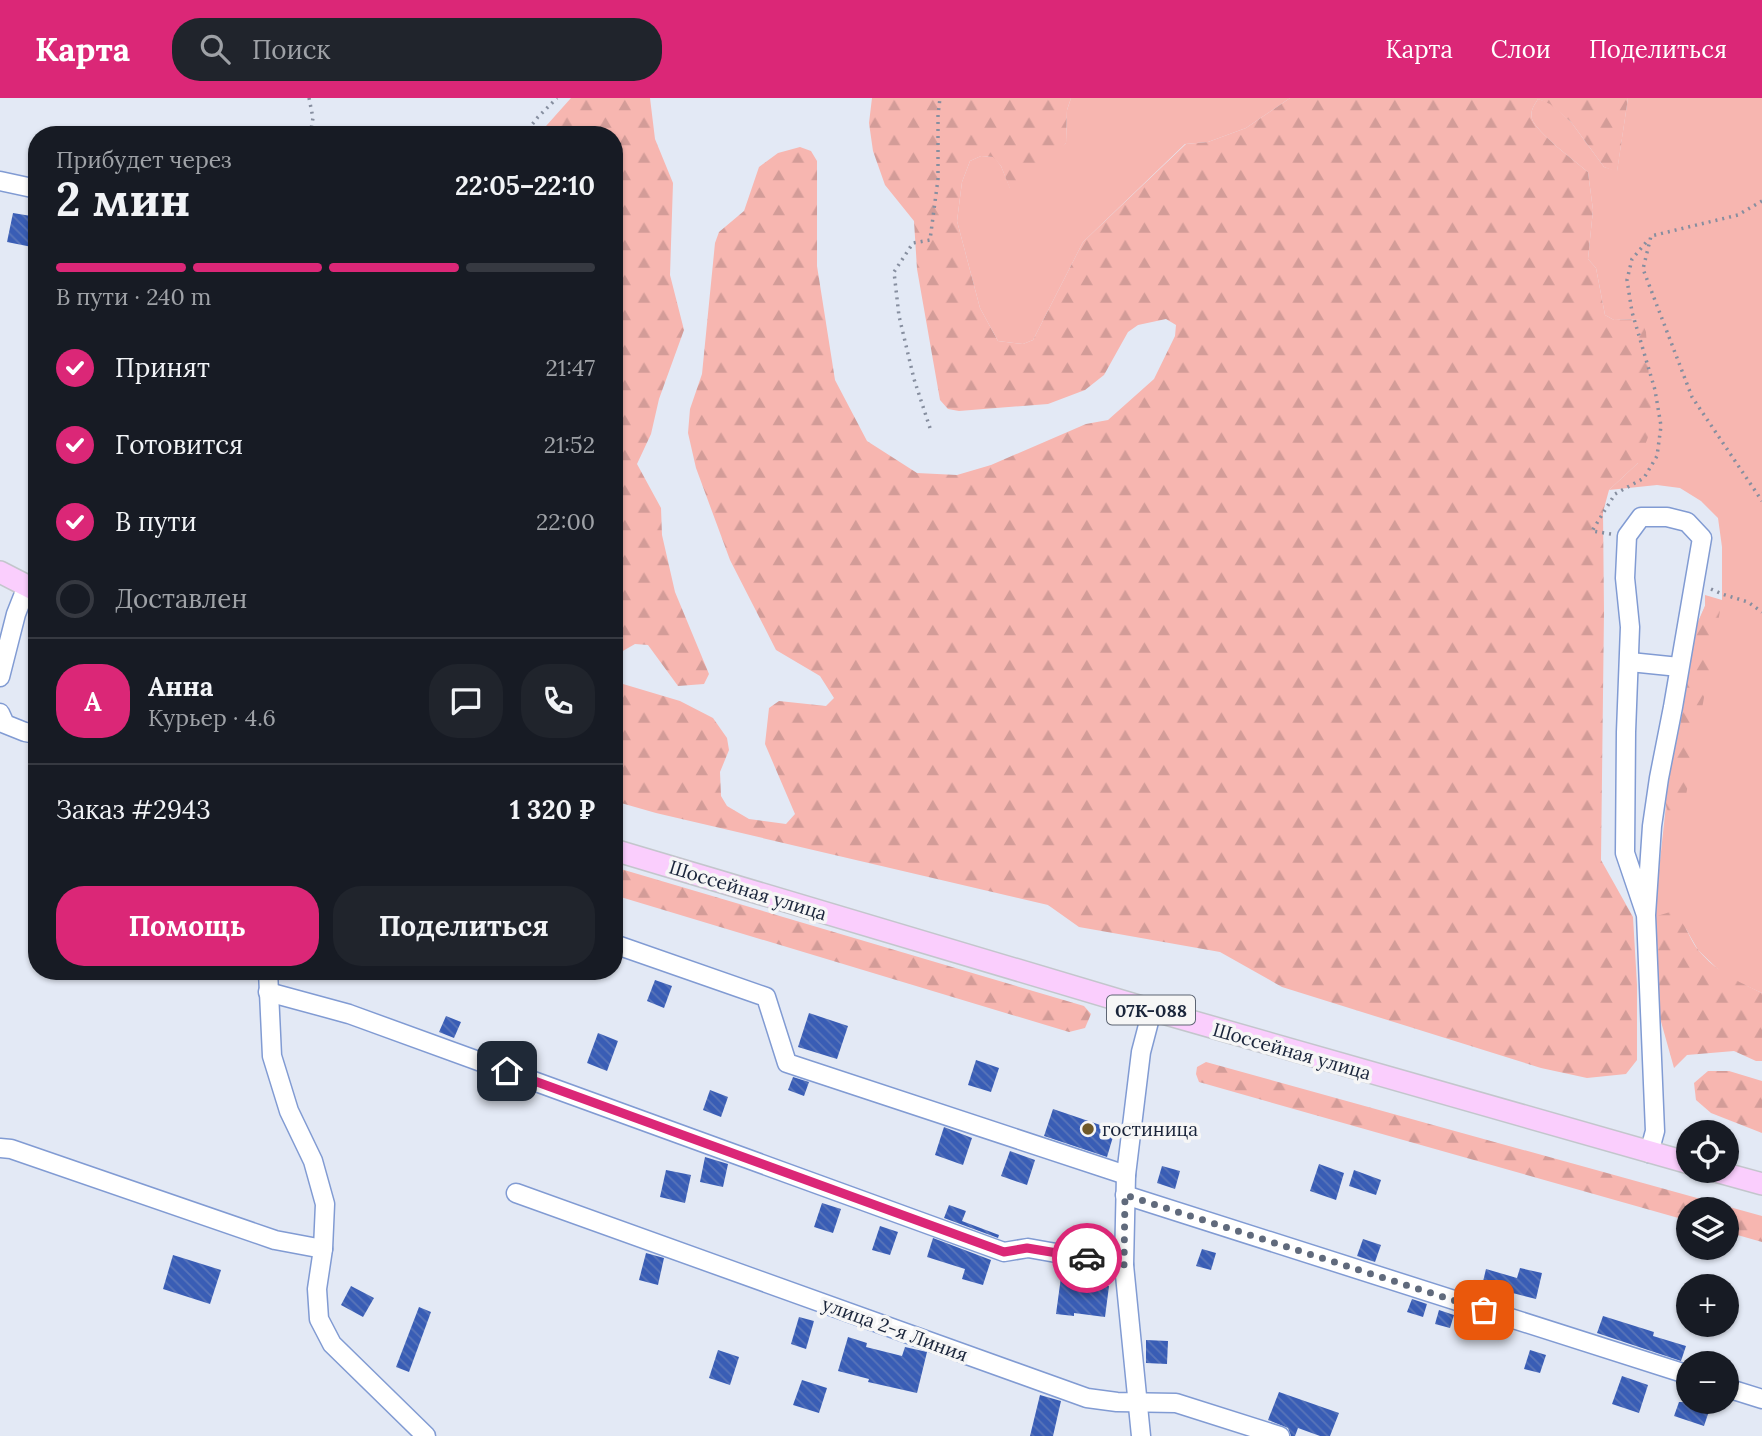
<!DOCTYPE html>
<html lang="ru">
<meta charset="utf-8">
<style>
:root{--surface:#171b24;--page:#20242c;--text:#f1f3f6;--muted:#9ea1a6;--line:#363941;--accent:#db2777}
body{margin:0;font-family:Lora,serif;background:var(--page);color:var(--text);height:100vh;display:flex;flex-direction:column;font-size:26px;white-space:nowrap}
*{box-sizing:border-box;margin:0}
p{font-size:23px;color:var(--muted)}
.icon{flex:none;width:38px;height:38px;fill:none;stroke:currentColor;stroke-width:2;stroke-linecap:round;stroke-linejoin:round}
.map{position:relative;flex:1;overflow:hidden}
.sheet{position:absolute;left:28px;top:28px;width:595px;height:854px;display:flex;flex-direction:column;background:var(--surface);border-radius:28px;box-shadow:0 2px 5px #0004}
.sheet>*{flex:none}
.tools{position:absolute;left:1676px;top:1022px;display:grid;gap:14px}
.tools a{display:grid;place-items:center;width:63px;height:63px;border-radius:50%;background:var(--surface);box-shadow:0 2px 5px #0004;font-size:35px}
.pin{position:absolute;display:grid;place-items:center;width:60px;height:60px;color:#fff;margin:-30px;border-radius:14px;box-shadow:0 4px 10px #0006}
.courier{position:absolute;display:grid;place-items:center;width:70px;height:70px;margin:-35px;border:5px solid #db2777;border-radius:50%;background:#fff;color:#222;box-shadow:0 2px 9px #0007}
.headline em{font-style:normal;font-weight:700}
.headline div{display:flex;flex-direction:column-reverse}
.headline{display:flex;align-items:center;justify-content:space-between;height:119px;padding:0 28px}
h1{font-size:46px;font-weight:700;line-height:52px}
.bar{display:grid;grid-template-columns:repeat(4,1fr);gap:10px 7px;align-content:center;height:84px;padding:0 28px}
.bar i{height:9px;border-radius:5px;background:var(--line)}
.bar .current{background:var(--accent)}
.bar p{grid-column:span 4}
.line{display:flex;align-items:center;gap:18px;padding:0 28px;border-top:2px solid var(--line)}
.line div{flex:1}
.round{display:grid;place-items:center;flex:none;width:74px;height:74px;border-radius:28px;background:var(--page)}
ol{padding:0 28px;list-style:none}
li{display:flex;align-items:center;gap:21px;height:77px}
li p{margin-inline-start:auto}
li .icon{padding:7px;border-radius:50%;background:var(--accent);color:#fff;stroke-width:4}
li:last-child{color:var(--muted)}
li i{width:38px;height:38px;border:4px solid var(--line);border-radius:50%}
.cta{display:flex;gap:14px;margin-top:auto;padding:14px 28px}
.cta a{flex:1;height:80px;border-radius:28px;background:var(--accent);color:#fff;font-size:28px;font-weight:700;line-height:80px;text-align:center}
.cta a+a{background:var(--page);color:var(--text)}
header{display:flex;align-items:center;gap:42px;box-sizing:border-box;height:98px;padding:0 35px;background:var(--accent);color:#fff}
header strong{font-size:33px}
nav{display:flex;gap:38px;margin-inline-start:auto;font-size:24px}
.search{width:490px;height:63px;background:var(--page);display:flex;align-items:center;gap:18px;box-sizing:border-box;padding:0 24px;border-radius:28px;color:var(--muted);font-size:26px}
.map>svg:first-child{display:block}
</style>
<header>
<strong>Карта</strong>
<div class="search"><svg class="icon" aria-label="search" viewBox="0 0 24 24"><circle cx="10" cy="10" r="6"/><path d="M15 15l6 6"/></svg>Поиск</div>
<nav><a>Карта</a><a>Слои</a><a>Поделиться</a></nav>
</header>
<div class="map">
<svg width="1762" height="1338" viewBox="0 0 1762 1338">
<defs>
<pattern id="forest-firs" width="22" height="20" patternUnits="userSpaceOnUse" patternTransform="scale(1.75)"><rect width="22" height="20" fill="#f7b6b0"/><path d="M5 1l3.5 6h-7zM16 11l3.5 6h-7z" fill="#d39c98"/></pattern>
<pattern id="building-back-hatch" width="6" height="6" patternUnits="userSpaceOnUse" patternTransform="scale(1.75)"><rect width="6" height="6" fill="#395db5"/><path d="M-1 5l2 2M0 0l6 6M5-1l2 2" fill="none" stroke="#5975b9"/></pattern>
</defs>
<rect width="100%" height="100%" fill="#e3e9f5"/>
<g fill="#f7b6b0">
<path d="M1071,0H1290L1246,30L1208,44L1185,46L1083,144L1033,242L1023,246L998,243L980,210L957,123L962,84L970,63L981,58L994,59L1001,68L1010,90L1066,45L1067,12Z"/>
<path d="M1628,0H1762V895L1725,878L1698,852L1686,831L1654,819L1669,679L1683,612L1695,531L1705,508V497L1722,502V449L1718,420L1701,403L1680,390L1657,387L1609,392L1638,365L1640,221L1614,222L1605,217L1596,170L1588,161L1593,112L1588,74C1576,64 1536,34 1532,21C1530,12 1534,8 1538,1L1550,5L1571,24L1604,69L1617,73Z"/>
</g>
<g fill="url(#forest-firs)">
<path d="M571,0H650L655,41L673,85L670,177L684,232L659,301L651,336L637,366L661,410L662,437L675,494L709,576L704,586L678,588L648,547L635,546L614,558V37H538Z"/>
<path d="M872,0H1071L1067,12L1066,45L1023,93L1010,91L1001,68L993,59L981,58L970,63L962,84L957,123L980,210L998,243L1023,246L1033,242L1083,144L1186,46L1208,44L1246,30L1290,0H1628L1617,74L1604,69L1571,24L1550,6L1538,1C1534,8 1530,12 1532,21C1536,34 1576,64 1588,74L1593,112L1588,161L1596,170L1605,217L1614,222L1641,221L1646,234L1652,329L1638,365L1609,392L1603,414L1604,514L1601,762L1633,819L1637,887V962L1626,976L1587,980L1541,970L1282,889L1220,854L1079,829L1048,807L656,715L614,703V580L623,586L680,603L713,620L727,640L729,652L720,674L721,698L727,708L749,721L786,726L795,716L765,646L769,610L779,603L826,608L834,600L820,578L776,552L730,462L696,370L688,335L690,311L702,276L715,145L719,134L744,113L759,69L778,55L800,49L811,53L817,63V168L835,282L867,343L917,375L957,377L991,367L1086,326L1108,322L1154,281L1175,238L1176,227L1166,221L1138,227L1128,234L1104,277L1085,292L1048,306L959,313L948,311L940,302L917,171L914,123L885,87L873,53L869,25Z"/>
<path d="M1705,508L1720,513L1684,708L1682,717L1675,719L1668,714L1665,704L1683,612L1695,531Z"/>
<path d="M614,769L1084,908L1091,916L1085,930L1069,934L614,797Z"/>
<path d="M1670,814C1686,822 1688,840 1699,853C1717,874 1737,883 1762,895V963H1756L1734,953L1687,957L1674,970L1660,920L1652,840L1654,819Z"/>
<path d="M1206,964L1762,1118V1144L1727,1134V1111H1689V1123L1199,984L1196,976L1197,969Z"/>
<path d="M1708,973H1729L1762,983V1035L1711,1015L1696,1002L1694,985Z"/>
</g>
<g fill="url(#building-back-hatch)">
<path d="M13,115L37,119V150L7,144Z"/>
<path d="M655,882L672,888L664,910L647,903Z"/>
<path d="M809,915L848,928L837,961L798,949Z"/>
<path d="M446,918L461,924L454,940L439,934Z"/>
<path d="M598,935L618,943L607,973L587,965Z"/>
<path d="M976,962L999,970L991,994L968,987Z"/>
<path d="M793,979L809,984L804,998L788,992Z"/>
<path d="M710,992L728,999L721,1019L703,1012Z"/>
<path d="M1053,1011L1115,1032L1107,1059L1044,1038Z"/>
<path d="M944,1029L972,1040L963,1067L935,1057Z"/>
<path d="M1010,1053L1035,1062L1027,1087L1001,1078Z"/>
<path d="M705,1059L728,1066L723,1089L700,1084Z"/>
<path d="M1319,1066L1344,1075L1336,1102L1310,1093Z"/>
<path d="M1162,1068L1180,1073L1175,1091L1157,1085Z"/>
<path d="M666,1072L691,1077L685,1105L660,1099Z"/>
<path d="M1354,1072L1381,1082L1376,1097L1349,1088Z"/>
<path d="M822,1105L841,1111L833,1135L814,1129Z"/>
<path d="M949,1107L966,1113L962,1123L999,1137L998,1140L944,1120Z"/>
<path d="M880,1128L898,1134L890,1157L872,1152Z"/>
<path d="M1076,1129L1091,1130L1090,1148L1075,1147Z"/>
<path d="M933,1140L991,1162L983,1187L962,1181L965,1171L927,1159Z"/>
<path d="M1363,1141L1381,1147L1375,1164L1357,1158Z"/>
<path d="M1202,1151L1216,1155L1211,1172L1196,1168Z"/>
<path d="M646,1155L664,1160L658,1187L639,1182Z"/>
<path d="M173,1157L221,1172L210,1206L163,1191Z"/>
<path d="M1520,1170L1542,1175L1536,1201L1505,1193L1503,1198L1481,1192L1486,1171L1517,1180Z"/>
<path d="M1061,1179L1079,1181L1078,1183L1109,1188L1105,1219L1074,1215V1218L1056,1216Z"/>
<path d="M351,1188L374,1200L363,1219L341,1207Z"/>
<path d="M1412,1201L1427,1206L1423,1219L1407,1214Z"/>
<path d="M419,1209L431,1214L409,1274L396,1269Z"/>
<path d="M1439,1212L1454,1217L1450,1230L1435,1226Z"/>
<path d="M1603,1218L1654,1234L1653,1238L1686,1248L1681,1263L1597,1235Z"/>
<path d="M799,1219L814,1223L806,1251L791,1246Z"/>
<path d="M848,1239L867,1245L866,1249L902,1258L905,1249L927,1254L917,1295L868,1284L869,1281L838,1273Z"/>
<path d="M1146,1242L1168,1243L1167,1266L1146,1265Z"/>
<path d="M718,1252L739,1259L730,1287L709,1280Z"/>
<path d="M1530,1252L1546,1257L1540,1275L1524,1271Z"/>
<path d="M1622,1278L1648,1287L1639,1315L1612,1306Z"/>
<path d="M802,1282L827,1290L819,1315L793,1307Z"/>
<path d="M1279,1294L1339,1315L1330,1338H1320L1298,1330L1295,1338H1291L1288,1330L1268,1322Z"/>
<path d="M1040,1297L1061,1303L1053,1338H1030Z"/>
<path d="M1679,1304H1712L1704,1328L1674,1318Z"/>
</g>
<g fill="none" stroke-linecap="round" stroke-linejoin="round">
<g stroke="#819bd3" stroke-width="21">
<g id="minor">
<path d="M0,83L37,91"/>
<path d="M1630,564L1679,569"/>
<path d="M0,579L16,516L27,488"/>
<path d="M0,615L5,626L25,634L37,636"/>
<path d="M1646,817L1625,755L1626,634L1630,529L1625,480L1627,438L1641,419H1667L1687,424L1702,440L1673,609L1659,680L1652,728L1646,817L1655,1033L1649,1055"/>
<path d="M614,846L766,899L787,965L1126,1077"/>
<path d="M268,873L272,958L289,1013L313,1063L325,1106L323,1151L317,1191L319,1221L332,1246L426,1338"/>
<path d="M268,894L349,916L1004,1154L1028,1150L1124,1167"/>
<path d="M0,1050L11,1051L275,1142L323,1151"/>
<path d="M516,1095L1087,1300L1117,1304L1176,1305L1280,1338"/>
<path d="M1125,1097L1689,1277"/>
<path d="M1727,1290L1762,1301"/>
<path d="M1141,1338L1124,1167L1126,1077L1141,954L1152,912"/>
</g>
</g>
<g stroke="#c3c6cc" stroke-width="24">
<g id="major">
<path d="M0,474L37,493"/>
<path d="M614,752L1152,912L1689,1065"/>
<path d="M1715,1073L1762,1086"/>
</g>
</g>
<g stroke="#868e9f" stroke-width="3.5" stroke-dasharray="2 5" stroke-linecap="butt">
<path d="M309,0L313,20L310,37"/>
<path d="M524,37L538,19L557,0"/>
<path d="M1762,103L1738,117L1651,138L1643,171L1692,299L1762,403"/>
<path d="M930,330L914,281L899,218L894,174L913,145L930,142L938,81V17L940,0"/>
<path d="M1611,436L1592,433L1615,396L1644,380L1657,358L1661,328L1655,292L1632,214L1627,182L1632,161L1649,141"/>
<path d="M1711,491L1722,496L1748,504L1762,514"/>
</g>
<use href="#minor" stroke="#fff" stroke-width="18"/>
<use href="#major" stroke="#facefd" stroke-width="21"/>
</g>
<g fill="none" stroke-linecap="round" stroke-linejoin="round">
<path stroke="#606a7c" stroke-width="7" stroke-dasharray="0 12.6" d="M1087,1160L1124,1167L1125,1097L1484,1212"/>
<path stroke="#db2777" stroke-width="9" d="M507,973L1004,1154L1027,1150L1087,1160"/>
</g>
<circle fill="#6f5929" stroke="#f6f6f6" stroke-width="2.5" cx="1088" cy="1031" r="7"/>
<g text-anchor="middle" dominant-baseline="central" stroke-width="7" stroke-linejoin="round" paint-order="stroke">
<rect fill="#f6f6f6" stroke="#5c6473" stroke-width="2" x="1107" y="897.5" width="88" height="29" rx="5"/>
<g font-size="18" font-weight="bold" fill="#1a253b">
<text x="1151" y="912">07К-088</text>
</g>
<g font-size="19" fill="#1a253b" stroke="#f6f6f6">
<text transform="translate(748 792) rotate(17)">Шоссейная улица</text>
<text transform="translate(1292 953) rotate(16)">Шоссейная улица</text>
<text transform="translate(895 1231) rotate(20)">улица 2-я Линия</text>
</g>
<g font-size="19" fill="#1a253b" stroke="#f6f6f6" text-anchor="start">
<text x="1102" y="1031">гостиница</text>
</g>
</g>
</svg>
<div class="tools">
<a><svg class="icon" aria-label="locate" viewBox="0 0 24 24"><circle cx="12" cy="12" r="6"/><path d="M12 2v4M12 18v4M2 12h4M18 12h4"/></svg></a>
<a><svg class="icon" aria-label="layers" viewBox="0 0 24 24"><path d="M12 4l9 5-9 5-9-5zM3 14l9 5 9-5"/></svg></a>
<a>+</a>
<a>−</a>
</div>
<div class="pin" style="left:1484px;top:1212px;background:#ea580c"><svg class="icon" aria-label="bag" viewBox="0 0 24 24"><path d="M5 8h14l-1 12H6zM9 8a3 3 0 0 1 6 0"/></svg></div>
<div class="pin" style="left:507px;top:973px;background:#1f2937"><svg class="icon" aria-label="home" viewBox="0 0 24 24"><path d="M3 11l9-7 9 7M6 9v11h12V9"/></svg></div>
<div class="courier" style="left:1087px;top:1160px"><svg class="icon" aria-label="car" viewBox="0 0 24 24"><path d="M5 17H2v-5l4-1 3-4h7l3 4 3 1v5h-3M9 17h6M6 11h13"/><circle cx="7" cy="17" r="2"/><circle cx="17" cy="17" r="2"/></svg></div>
<section class="sheet">
<div class="headline"><div><h1>2 мин</h1><p>Прибудет через</p></div><em>22:05–22:10</em></div>
<div class="bar"><i class="current"></i><i class="current"></i><i class="current"></i><i></i><p>В пути · 240 m</p></div>
<ol>
<li><svg class="icon" aria-label="check" viewBox="0 0 24 24"><path d="M5 12l5 5 9-10"/></svg>Принят<p>21:47</p></li>
<li><svg class="icon" aria-label="check" viewBox="0 0 24 24"><path d="M5 12l5 5 9-10"/></svg>Готовится<p>21:52</p></li>
<li><svg class="icon" aria-label="check" viewBox="0 0 24 24"><path d="M5 12l5 5 9-10"/></svg>В пути<p>22:00</p></li>
<li><i></i>Доставлен</li>
</ol>
<div class="line" style="height:126px"><b class="round" style="background:var(--accent);color:#fff">А</b><div><b>Анна</b><p>Курьер · 4.6</p></div><a class="round"><svg class="icon" aria-label="chat" viewBox="0 0 24 24"><path d="M4 5h16v11H9l-5 4z"/></svg></a><a class="round"><svg class="icon" aria-label="phone" viewBox="0 0 24 24"><path d="M5 4h4l2 5-3 2q2 4 5 5l2-3 5 2v4C11 20 4 13 5 4z"/></svg></a></div>
<div class="line" style="height:91px"><div>Заказ #2943</div><b>1 320 ₽</b></div>
<div class="cta"><a>Помощь</a><a>Поделиться</a></div>
</section>
</div>
